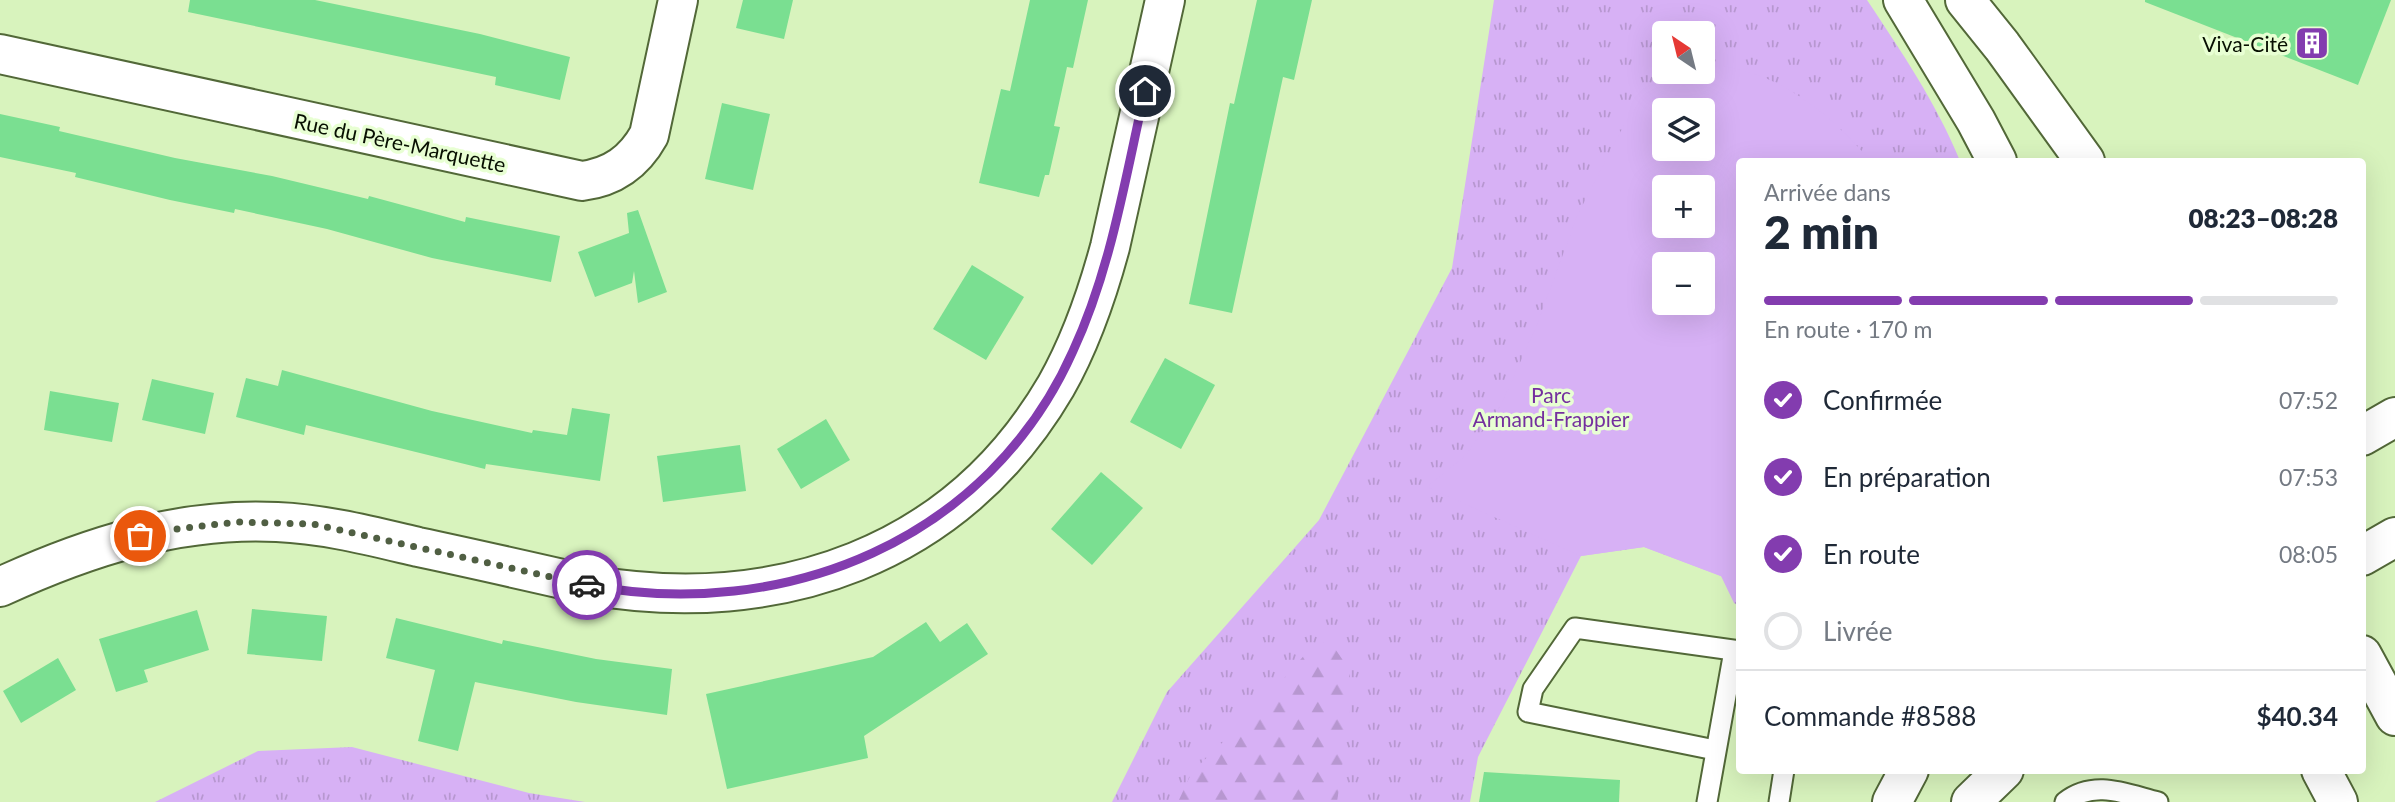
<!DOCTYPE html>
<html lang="fr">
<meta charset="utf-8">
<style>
:root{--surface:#fff;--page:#f6f6f7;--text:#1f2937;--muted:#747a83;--line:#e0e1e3;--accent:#833caf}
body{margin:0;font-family:Lato,sans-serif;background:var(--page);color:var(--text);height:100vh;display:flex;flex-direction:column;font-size:26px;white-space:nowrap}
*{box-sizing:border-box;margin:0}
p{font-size:23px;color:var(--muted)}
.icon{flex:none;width:38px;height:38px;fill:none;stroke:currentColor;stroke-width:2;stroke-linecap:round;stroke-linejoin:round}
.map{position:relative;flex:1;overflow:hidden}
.drawer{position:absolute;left:1736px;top:158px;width:630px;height:616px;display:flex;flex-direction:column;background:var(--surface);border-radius:7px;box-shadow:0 7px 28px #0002}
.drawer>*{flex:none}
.needle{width:46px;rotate:325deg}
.tools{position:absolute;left:1652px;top:21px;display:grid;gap:14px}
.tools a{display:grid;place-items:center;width:63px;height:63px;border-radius:7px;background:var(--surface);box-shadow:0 7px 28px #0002;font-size:35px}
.pin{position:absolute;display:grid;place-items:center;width:60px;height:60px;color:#fff;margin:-30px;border:4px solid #fff;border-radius:50%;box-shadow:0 2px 7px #0007}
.courier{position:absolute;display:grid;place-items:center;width:70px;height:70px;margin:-35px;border:5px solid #833caf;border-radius:50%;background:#fff;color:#222;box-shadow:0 2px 9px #0007}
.headline em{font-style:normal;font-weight:800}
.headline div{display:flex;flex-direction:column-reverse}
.headline{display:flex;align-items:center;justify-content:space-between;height:119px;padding:0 28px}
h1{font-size:46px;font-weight:800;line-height:52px}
.bar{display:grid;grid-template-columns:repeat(4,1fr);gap:10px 7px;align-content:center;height:84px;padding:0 28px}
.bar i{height:9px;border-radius:5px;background:var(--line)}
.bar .active{background:var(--accent)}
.bar p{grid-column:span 4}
.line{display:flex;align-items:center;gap:18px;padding:0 28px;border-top:2px solid var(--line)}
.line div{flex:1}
ol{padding:0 28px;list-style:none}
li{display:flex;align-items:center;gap:21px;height:77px}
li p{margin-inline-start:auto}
li .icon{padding:7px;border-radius:50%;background:var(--accent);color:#fff;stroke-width:4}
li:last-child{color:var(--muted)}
li i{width:38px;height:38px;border:4px solid var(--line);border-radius:50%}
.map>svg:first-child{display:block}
</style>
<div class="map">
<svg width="2395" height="802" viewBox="0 0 2395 802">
<defs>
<pattern id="grass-tufts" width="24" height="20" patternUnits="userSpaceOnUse" patternTransform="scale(1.75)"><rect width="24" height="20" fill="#d7b1f5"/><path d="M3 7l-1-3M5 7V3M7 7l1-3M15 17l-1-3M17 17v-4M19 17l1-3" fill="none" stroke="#b797d0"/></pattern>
<pattern id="forest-firs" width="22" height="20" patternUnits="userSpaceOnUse" patternTransform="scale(1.75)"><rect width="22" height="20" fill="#d7b1f5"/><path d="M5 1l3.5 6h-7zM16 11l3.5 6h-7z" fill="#b797d0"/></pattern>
</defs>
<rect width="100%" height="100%" fill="#d8f3bd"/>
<g fill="url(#grass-tufts)" fill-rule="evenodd">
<path d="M1494,0H1867C1901,51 1937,104 1960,161H1740L1739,606L1734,603L1721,576L1644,547L1581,556L1478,757L1470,802H1112L1167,692L1319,520L1452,268ZM1664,33H1703V72H1664ZM1664,110H1703V149H1664ZM1664,187H1703V226H1664ZM1664,264H1703V303H1664Z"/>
<path d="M352,747L529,793L585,802H155L258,751Z"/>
</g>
<path fill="url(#forest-firs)" d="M1329,640L1349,669L1350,712L1337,802H1178L1192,772L1255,711L1308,651Z"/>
<path fill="#d7b1f5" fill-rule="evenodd" d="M1706,64C1776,69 1826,110 1871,161H1740L1739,583L1644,547L1581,556L1427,487L1466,455L1501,405L1536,327L1578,214L1625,123L1641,100L1662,82L1683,72H1703V65ZM1664,110H1703V149H1664ZM1664,187H1703V226H1664ZM1664,264H1703V303H1664Z"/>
<g fill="#7adf91">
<path d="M190,0H315L480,34L570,57L560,100L495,85L496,77L188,12Z"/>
<path d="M743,0H793L784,39L736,28Z"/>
<path d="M1030,0H1088L1073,68L1067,67L1054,126L1060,127L1049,175H1045L1039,197L979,183L1001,89L1010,91Z"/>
<path d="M1257,0H1312L1294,80L1283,77L1232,313L1189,304L1230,103L1234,104Z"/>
<path d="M2145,0H2391L2358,85L2145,2Z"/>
<path d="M722,103L770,114L753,190L705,179Z"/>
<path d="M0,114L60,127L59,131L175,158L272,176L368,199L369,196L465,222L466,217L560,236L551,282L432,258L327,229L235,209L234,213L170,200L75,177L76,173L0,157Z"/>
<path d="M638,210L667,292L638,303L634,271L632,283L595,297L578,252L629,233L627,213Z"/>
<path d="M972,265L1024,297L986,360L933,329Z"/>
<path d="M1165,358L1215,385L1181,449L1130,422Z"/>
<path d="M282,370L432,411L532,433L533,430L567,435L572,408L610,414L600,481L486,464L485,469L306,425L304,435L236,417L246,378L278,386Z"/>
<path d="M152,379L214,393L205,434L142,420Z"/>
<path d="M50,391L119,403L112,442L44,430Z"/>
<path d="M826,419L850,460L801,489L777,449Z"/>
<path d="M740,445L746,491L663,502L657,456Z"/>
<path d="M1101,472L1143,508L1092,565L1051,529Z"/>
<path d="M252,609L327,616L322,661L247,654Z"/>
<path d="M197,610L209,650L144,670L148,682L116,692L99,639Z"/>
<path d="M396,618L502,644L503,640L596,659L672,669L667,715L576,702L475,682L458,751L418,741L435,670L386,658Z"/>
<path d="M926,622L940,642L967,623L988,654L864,736L868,758L727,789L706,694L873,657Z"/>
<path d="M58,658L76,690L21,723L3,691Z"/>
<path d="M1484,772L1620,780L1619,802H1479Z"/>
</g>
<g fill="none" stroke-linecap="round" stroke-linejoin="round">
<g stroke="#526838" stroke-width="23">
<g id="lane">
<path d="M1715,750L1528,712L1533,689L1575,628L1740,651"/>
<path d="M1707,802L1734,651"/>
<path d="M1779,802L1784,770"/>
<path d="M2065,802C2094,779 2126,794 2158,802"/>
</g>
</g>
<g stroke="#526838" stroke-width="42">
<g id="street">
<path d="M0,54L582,181C613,177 634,162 649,135L678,0"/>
<path d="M0,587C87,547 179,517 277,522C325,524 371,536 418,547C475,559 532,572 589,585C778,617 956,557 1056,386C1081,342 1097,295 1110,247L1165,0"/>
</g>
</g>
<g stroke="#526838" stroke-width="42">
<g id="secondary">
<path d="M1903,0L1976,121L1997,161"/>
<path d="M1965,0L2002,46L2085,161"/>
<path d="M2362,436L2395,417"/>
<path d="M2362,556L2395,537"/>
<path d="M2362,655L2395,716"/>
<path d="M2321,770L2338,802"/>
<path d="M1892,802L1909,770"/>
<path d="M1971,802L2004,770"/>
</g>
</g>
<use href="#lane" stroke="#fff" stroke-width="19"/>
<use href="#street" stroke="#fff" stroke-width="38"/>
<use href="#secondary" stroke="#fff" stroke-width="38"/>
</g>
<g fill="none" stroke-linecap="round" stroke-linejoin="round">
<path stroke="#505f43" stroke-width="7" stroke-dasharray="0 12.6" d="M140,536L160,531L237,522L313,524L587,585"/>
<path stroke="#833caf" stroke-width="9" d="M587,585C784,623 989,540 1073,351C1111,269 1125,179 1145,91"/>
</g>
<defs>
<g id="building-square" transform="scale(1.75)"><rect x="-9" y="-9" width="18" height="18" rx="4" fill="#833caf" stroke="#e8ffd3"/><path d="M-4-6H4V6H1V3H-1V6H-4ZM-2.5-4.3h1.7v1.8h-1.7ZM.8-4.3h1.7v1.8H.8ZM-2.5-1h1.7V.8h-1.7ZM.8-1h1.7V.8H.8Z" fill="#fff"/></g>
</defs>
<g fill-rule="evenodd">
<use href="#building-square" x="2312" y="43"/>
</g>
<g text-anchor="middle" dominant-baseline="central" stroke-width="7" stroke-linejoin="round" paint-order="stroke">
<g font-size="21" fill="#070f01" stroke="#e8ffd3" text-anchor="end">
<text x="2288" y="43">Viva-Cité</text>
</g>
<g font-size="21" fill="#070f01" stroke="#e8ffd3">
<text transform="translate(400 142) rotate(12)">Rue du Père-Marquette</text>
</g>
<g font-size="21" fill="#742f9e" stroke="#e8ffd3">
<text x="1551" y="394">Parc<tspan x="1551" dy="24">Armand-Frappier</tspan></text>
</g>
</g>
</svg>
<div class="tools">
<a><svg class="needle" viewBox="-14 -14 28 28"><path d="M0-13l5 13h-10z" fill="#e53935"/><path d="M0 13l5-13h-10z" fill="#747a83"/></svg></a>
<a><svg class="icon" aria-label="layers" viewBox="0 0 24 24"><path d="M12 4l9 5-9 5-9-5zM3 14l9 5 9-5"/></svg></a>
<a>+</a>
<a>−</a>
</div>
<div class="pin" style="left:140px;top:536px;background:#ea580c"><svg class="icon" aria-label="bag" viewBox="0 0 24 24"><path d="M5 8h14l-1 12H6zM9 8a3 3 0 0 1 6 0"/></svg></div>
<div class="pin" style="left:1145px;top:91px;background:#1f2937"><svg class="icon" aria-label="home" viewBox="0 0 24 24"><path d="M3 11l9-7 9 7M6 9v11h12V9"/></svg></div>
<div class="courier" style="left:587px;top:585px"><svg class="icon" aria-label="car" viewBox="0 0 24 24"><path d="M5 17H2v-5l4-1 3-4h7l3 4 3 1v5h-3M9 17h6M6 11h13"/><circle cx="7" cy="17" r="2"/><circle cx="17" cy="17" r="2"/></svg></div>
<section class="drawer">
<div class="headline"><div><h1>2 min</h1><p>Arrivée dans</p></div><em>08:23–08:28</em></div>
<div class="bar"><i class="active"></i><i class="active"></i><i class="active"></i><i></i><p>En route · 170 m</p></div>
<ol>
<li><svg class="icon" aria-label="check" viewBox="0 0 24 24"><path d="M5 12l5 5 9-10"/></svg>Confirmée<p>07:52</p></li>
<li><svg class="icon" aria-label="check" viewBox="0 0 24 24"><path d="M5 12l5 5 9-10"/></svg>En préparation<p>07:53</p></li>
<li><svg class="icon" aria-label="check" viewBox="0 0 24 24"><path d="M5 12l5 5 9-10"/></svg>En route<p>08:05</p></li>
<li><i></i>Livrée</li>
</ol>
<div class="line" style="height:91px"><div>Commande #8588</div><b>$40.34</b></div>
</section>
</div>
